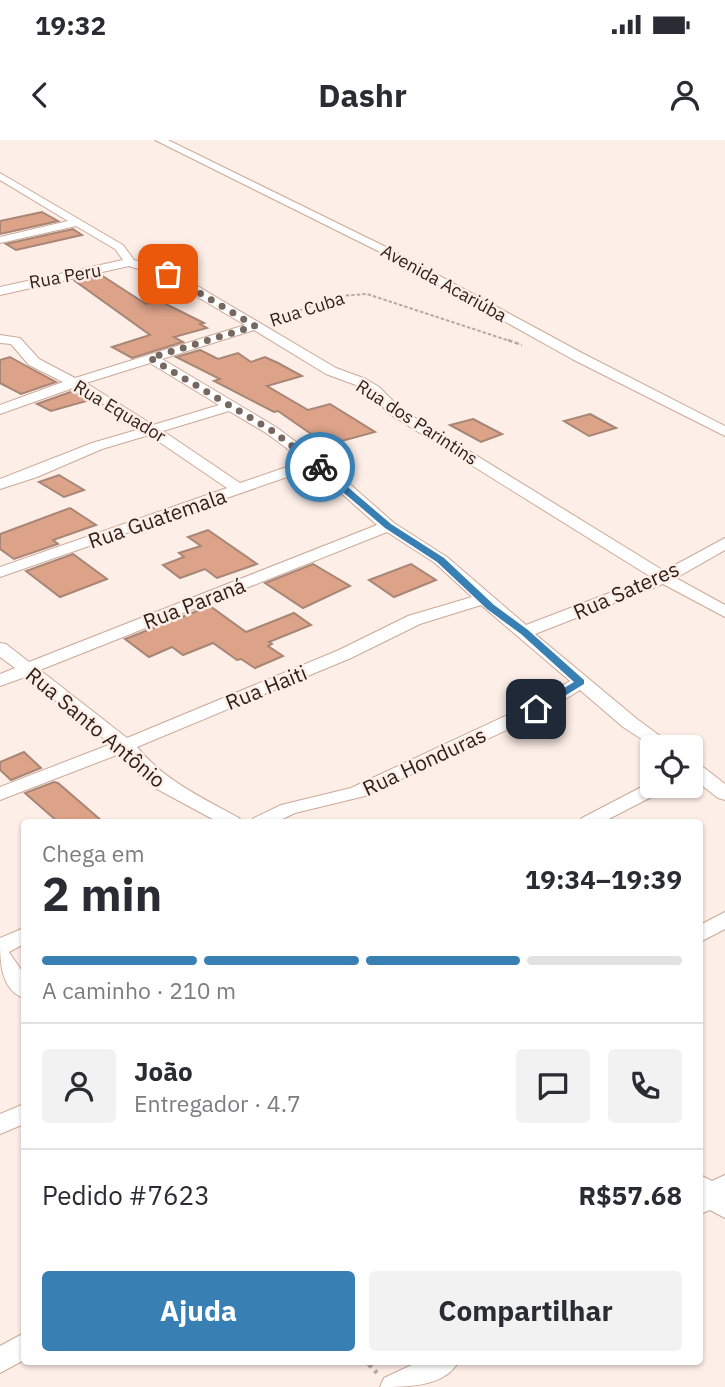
<!DOCTYPE html>
<html lang="pt">
<meta charset="utf-8">
<style>
:root{--surface:#fff;--page:#f2f2f3;--text:#2b2b33;--muted:#7c7c81;--line:#e1e1e2;--accent:#387fb4}
body{margin:0;font-family:"IBM Plex Sans",sans-serif;background:var(--page);color:var(--text);height:100vh;display:flex;flex-direction:column;font-size:26px;white-space:nowrap}
*{box-sizing:border-box;margin:0}
p{font-size:23px;color:var(--muted)}
.icon{flex:none;width:38px;height:38px;fill:none;stroke:currentColor;stroke-width:2;stroke-linecap:round;stroke-linejoin:round}
.map{position:relative;flex:1;overflow:hidden}
.side{position:absolute;left:21px;top:679px;width:682px;height:546px;display:flex;flex-direction:column;background:var(--surface);border-radius:7px;box-shadow:0 2px 5px #0004}
.side>*{flex:none}
.buttons{position:absolute;left:640px;top:595px;display:grid;gap:14px}
.buttons a{display:grid;place-items:center;width:63px;height:63px;border-radius:7px;background:var(--surface);box-shadow:0 2px 5px #0004;font-size:35px}
.pin{position:absolute;display:grid;place-items:center;width:60px;height:60px;color:#fff;margin:-30px;border-radius:14px;box-shadow:0 4px 10px #0006}
.courier{position:absolute;display:grid;place-items:center;width:70px;height:70px;margin:-35px;border:5px solid #387fb4;border-radius:50%;background:#fff;color:#222;box-shadow:0 2px 9px #0007}
.head em{font-style:normal;font-weight:700}
.head div{display:flex;flex-direction:column-reverse}
.head{display:flex;align-items:center;justify-content:space-between;height:119px;padding:0 21px}
h1{font-size:46px;font-weight:700;line-height:52px}
.bar{display:grid;grid-template-columns:repeat(4,1fr);gap:10px 7px;align-content:center;height:84px;padding:0 21px}
.bar i{height:9px;border-radius:5px;background:var(--line)}
.bar .on{background:var(--accent)}
.bar p{grid-column:span 4}
.line{display:flex;align-items:center;gap:18px;padding:0 21px;border-top:2px solid var(--line)}
.line div{flex:1}
.round{display:grid;place-items:center;flex:none;width:74px;height:74px;border-radius:7px;background:var(--page)}
.button{display:flex;gap:14px;margin-top:auto;padding:14px 21px}
.button a{flex:1;height:80px;border-radius:7px;background:var(--accent);color:#fff;font-size:28px;font-weight:700;line-height:80px;text-align:center}
.button a+a{background:var(--page);color:var(--text)}
.status{display:flex;justify-content:space-between;align-items:center;height:49px;padding:0 35px;background:var(--surface);direction:ltr}
.status svg{height:19px;fill:currentColor}
header{display:flex;justify-content:space-between;align-items:center;height:91px;padding:0 21px;background:var(--surface);font-size:32px;font-weight:700}
.map>svg:first-child{display:block}
</style>
<div class="status"><b>19:32</b><svg viewBox="0 0 49 12"><path d="M0 12V9h3v3zM5 12V6h3v6zM10 12V3h3v9zM15 12V0h3v12zM26 1h20v11H26zM47 4h2v5h-2z"/></svg></div>
<header><svg class="icon" aria-label="back" viewBox="0 0 24 24"><path d="M15 5l-7 7 7 7"/></svg>Dashr<svg class="icon" aria-label="person" viewBox="0 0 24 24"><circle cx="12" cy="8" r="4"/><path d="M4 21q1-7 8-7t8 7"/></svg></header>
<div class="map">
<svg width="725" height="1247" viewBox="0 0 725 1247">
<rect width="100%" height="100%" fill="#fdeee7"/>
<g fill="#dca389" stroke="#a88676" stroke-width="2">
<path d="M42,72L58,81L0,94V81Z"/>
<path d="M73,89L82,95L16,110L6,104Z"/>
<path d="M101,135L146,164L158,160L204,183L200,184L207,188L174,197L183,202L132,218L112,207L150,195L75,141Z"/>
<path d="M200,210L218,219L238,213L251,222L265,217L278,223L302,236L267,246L308,270L330,264L375,292L327,305L278,271L274,272L214,241L220,239L176,217Z"/>
<path d="M10,217L28,227L56,242L21,254L0,243V220Z"/>
<path d="M73,251L90,260L51,271L37,264Z"/>
<path d="M590,274L616,288L589,296L564,281Z"/>
<path d="M473,279L502,294L481,302L450,285Z"/>
<path d="M59,335L84,350L64,357L39,342Z"/>
<path d="M70,368L96,385L53,400L58,404L14,419L0,409V394Z"/>
<path d="M208,390L257,424L217,438L205,429L180,438L163,425L184,417L179,413L201,406L188,397Z"/>
<path d="M73,414L107,439L60,457L26,431Z"/>
<path d="M313,424L350,446L303,468L265,443Z"/>
<path d="M411,424L436,440L394,457L369,440Z"/>
<path d="M210,466L246,492L294,473L311,485L269,502L272,504L268,506L283,516L255,528L241,519L237,520L213,503L183,515L172,507L149,517L125,499Z"/>
<path d="M24,612L41,628L11,640L0,630V622Z"/>
<path d="M54,642L58,643L103,682H58L25,653Z"/>
</g>
<g fill="none" stroke-linecap="round" stroke-linejoin="round">
<g stroke="#cca998" stroke-width="2">
<g id="minor">
<path d="M155,0H168L390,109L582,213L725,286V296L572,219L382,113Z"/>
<path d="M0,33L123,105L134,120L172,131L336,228L366,239L379,247L401,269L664,431L725,398V410L676,438L725,465V477L663,444L535,494L637,579L675,607H654L623,587L580,550L543,573L365,656L295,673L276,682H251L254,678L281,665L351,648L529,565L570,541L481,465L420,484L351,518L137,607C165,641 201,657 239,678L242,682H218L157,649L139,634L122,613L0,660V647L111,604L25,537L0,546V534L15,528L0,517V503L6,504L29,522L377,385L313,328L0,437V427L227,348L149,295L102,309L37,337L0,349V339L92,303L140,289L102,263L73,248L0,274V265L63,242L29,225L11,204L0,203V195L20,198L39,219L75,238L245,185L164,137L129,126L0,155V147L123,120L115,109L76,86L0,103V97L68,81L0,40ZM254,190L326,234L356,245L369,253L391,275L651,437L526,485L447,417L394,383L335,331L276,287L162,219ZM150,223L219,265L153,285L86,243ZM229,271L266,293L304,321L240,343L163,291ZM387,392L435,423L472,457L408,476L339,510L127,598L40,530Z"/>
<path d="M691,621L698,623L725,644V660L718,658L691,637Z"/>
<path d="M653,641V646H668L665,650L603,682H579L582,678Z"/>
<path d="M725,772V789L700,802V785Z"/>
<path d="M24,788V804L9,812L24,834V858C0,850 0,820 0,798Z"/>
<path d="M24,964V984L0,994V974Z"/>
<path d="M700,1035L712,1041L725,1035V1078L710,1070L700,1074Z"/>
<path d="M24,1193V1220L0,1233V1206Z"/>
<path d="M418,1222H458C445,1247 406,1247 380,1247L384,1238Z"/>
</g>
</g>
<path stroke="#b8a9a2" stroke-width="2" stroke-dasharray="3.5 2" stroke-linecap="butt" d="M273,180L339,156L367,154L513,202"/>
<path stroke="#b8a9a2" stroke-width="2.5" stroke-dasharray="4.5 2.5" stroke-linecap="butt" d="M508,200L522,205"/>
<path stroke="#b8a9a2" stroke-width="4.5" stroke-dasharray="7 4.5" stroke-linecap="butt" d="M367,1222L377,1233"/>
<use href="#minor" fill="#fff" fill-rule="evenodd"/>
</g>
<path fill="#387fb4" d="M316,326H323L391,384L444,418L494,465L528,490L584,540V544L540,571H533V567L574,542L521,494L487,469L437,422L385,388L316,329Z"/>
<g fill="none" stroke-linecap="round" stroke-linejoin="round">
<path stroke="#766761" stroke-width="7" stroke-dasharray="0 12.6" d="M168,134L255,186L150,218L271,290L320,327"/>
</g>
<g text-anchor="middle" dominant-baseline="central" stroke-width="5" stroke-linejoin="round" paint-order="stroke">
<g font-size="18" fill="#2d1f19" stroke="#fdeee7">
<text transform="translate(65 136) rotate(-10)">Rua Peru</text>
<text transform="translate(444 143) rotate(29)">Avenida Acariúba</text>
<text transform="translate(307 169) rotate(-18)">Rua Cuba</text>
<text transform="translate(120 271) rotate(31)">Rua Equador</text>
<text transform="translate(417 282) rotate(33)">Rua dos Parintins</text>
</g>
<g font-size="21" fill="#2d1f19" stroke="#fdeee7">
<text transform="translate(157 378) rotate(-19)">Rua Guatemala</text>
<text transform="translate(626 450) rotate(-24)">Rua Sateres</text>
<text transform="translate(194 463) rotate(-21)">Rua Paraná</text>
<text transform="translate(266 547) rotate(-22)">Rua Haiti</text>
<text transform="translate(96 587) rotate(40)">Rua Santo Antônio</text>
<text transform="translate(424 621) rotate(-25)">Rua Honduras</text>
</g>
</g>
</svg>
<div class="buttons">
<a><svg class="icon" aria-label="locate" viewBox="0 0 24 24"><circle cx="12" cy="12" r="6"/><path d="M12 2v4M12 18v4M2 12h4M18 12h4"/></svg></a>
</div>
<div class="pin" style="left:168px;top:134px;background:#ea580c"><svg class="icon" aria-label="bag" viewBox="0 0 24 24"><path d="M5 8h14l-1 12H6zM9 8a3 3 0 0 1 6 0"/></svg></div>
<div class="pin" style="left:536px;top:569px;background:#1f2937"><svg class="icon" aria-label="home" viewBox="0 0 24 24"><path d="M3 11l9-7 9 7M6 9v11h12V9"/></svg></div>
<div class="courier" style="left:320px;top:327px"><svg class="icon" aria-label="bike" viewBox="0 0 24 24"><circle cx="6" cy="16" r="4"/><circle cx="18" cy="16" r="4"/><path d="M6 16l4-8h5l3 8M10 8l3 8H6M13 5h3"/></svg></div>
<section class="side">
<div class="head"><div><h1>2 min</h1><p>Chega em</p></div><em>19:34–19:39</em></div>
<div class="bar"><i class="on"></i><i class="on"></i><i class="on"></i><i></i><p>A caminho · 210 m</p></div>
<div class="line" style="height:126px"><a class="round"><svg class="icon" aria-label="person" viewBox="0 0 24 24"><circle cx="12" cy="8" r="4"/><path d="M4 21q1-7 8-7t8 7"/></svg></a><div><b>João</b><p>Entregador · 4.7</p></div><a class="round"><svg class="icon" aria-label="chat" viewBox="0 0 24 24"><path d="M4 5h16v11H9l-5 4z"/></svg></a><a class="round"><svg class="icon" aria-label="phone" viewBox="0 0 24 24"><path d="M5 4h4l2 5-3 2q2 4 5 5l2-3 5 2v4C11 20 4 13 5 4z"/></svg></a></div>
<div class="line" style="height:91px"><div>Pedido #7623</div><b>R$57.68</b></div>
<div class="button"><a>Ajuda</a><a>Compartilhar</a></div>
</section>
</div>
